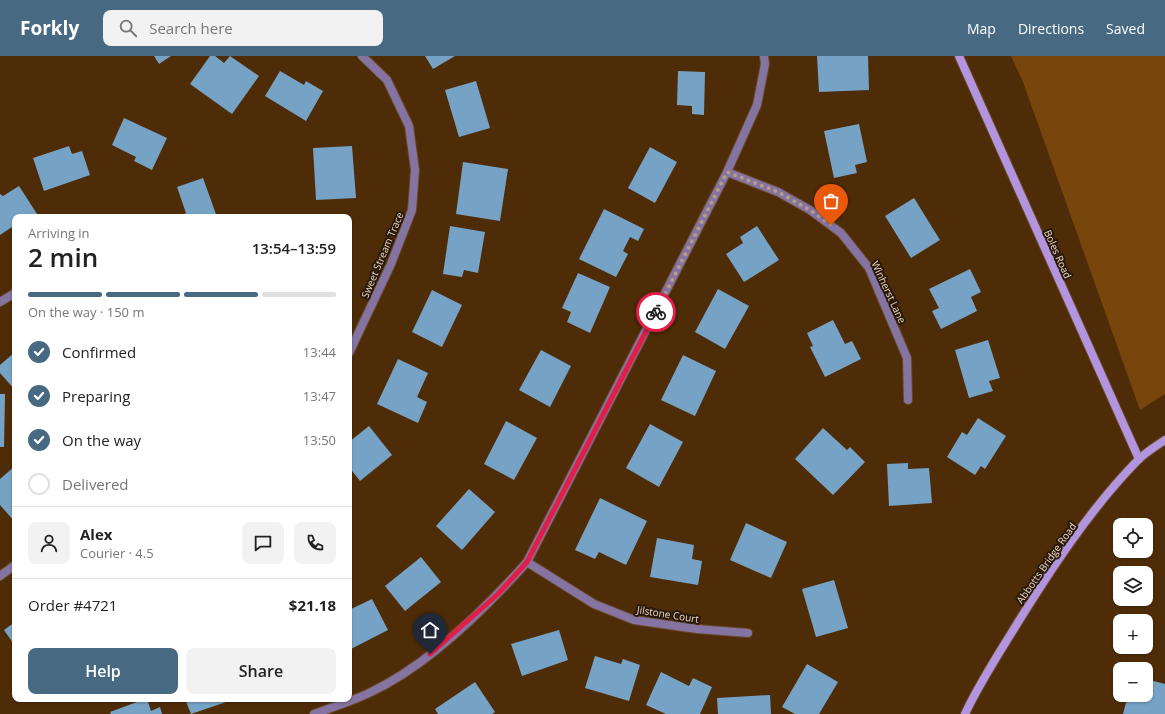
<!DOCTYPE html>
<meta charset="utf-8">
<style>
:root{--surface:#fff;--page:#f2f2f2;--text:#222;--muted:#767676;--line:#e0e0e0;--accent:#486982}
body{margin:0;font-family:"Open Sans",sans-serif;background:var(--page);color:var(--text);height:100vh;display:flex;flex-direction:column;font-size:15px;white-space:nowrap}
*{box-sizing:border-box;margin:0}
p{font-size:13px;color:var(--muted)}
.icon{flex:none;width:22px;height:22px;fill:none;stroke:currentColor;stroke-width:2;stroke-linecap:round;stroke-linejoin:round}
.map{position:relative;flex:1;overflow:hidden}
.sheet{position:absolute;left:12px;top:158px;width:340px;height:488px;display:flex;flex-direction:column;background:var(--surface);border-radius:8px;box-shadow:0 1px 3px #0004}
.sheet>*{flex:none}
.buttons{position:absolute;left:1113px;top:462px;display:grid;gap:8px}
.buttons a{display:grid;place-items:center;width:40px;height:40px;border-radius:8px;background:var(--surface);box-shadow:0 1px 3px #0004;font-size:20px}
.pin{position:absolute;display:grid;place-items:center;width:34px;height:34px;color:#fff;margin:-41px -17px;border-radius:50% 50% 50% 0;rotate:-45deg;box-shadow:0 0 4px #0007}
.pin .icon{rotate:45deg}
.courier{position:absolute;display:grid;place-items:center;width:40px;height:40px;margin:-20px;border:3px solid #e11d48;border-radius:50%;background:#fff;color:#222;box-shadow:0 1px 5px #0007}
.head em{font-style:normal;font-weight:600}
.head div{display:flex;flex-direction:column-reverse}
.head{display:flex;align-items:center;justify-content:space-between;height:68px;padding:0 16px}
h1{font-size:26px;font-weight:600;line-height:30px}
.bar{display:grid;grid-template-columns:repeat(4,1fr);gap:6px 4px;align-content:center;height:48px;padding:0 16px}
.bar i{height:5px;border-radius:3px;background:var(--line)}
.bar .active{background:var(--accent)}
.bar p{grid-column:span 4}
.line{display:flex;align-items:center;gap:10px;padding:0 16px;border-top:1px solid var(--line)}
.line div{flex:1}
.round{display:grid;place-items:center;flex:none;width:42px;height:42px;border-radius:8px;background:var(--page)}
ol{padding:0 16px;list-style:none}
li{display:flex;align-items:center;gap:12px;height:44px}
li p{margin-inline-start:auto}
li .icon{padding:4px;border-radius:50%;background:var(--accent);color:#fff;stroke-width:4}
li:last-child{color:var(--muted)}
li i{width:22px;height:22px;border:2px solid var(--line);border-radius:50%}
.button{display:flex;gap:8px;margin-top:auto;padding:8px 16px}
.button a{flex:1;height:46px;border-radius:8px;background:var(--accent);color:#fff;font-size:16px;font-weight:600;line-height:46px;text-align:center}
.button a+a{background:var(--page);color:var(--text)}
header{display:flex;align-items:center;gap:24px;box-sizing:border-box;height:56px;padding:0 20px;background:var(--accent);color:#fff}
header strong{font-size:19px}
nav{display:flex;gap:22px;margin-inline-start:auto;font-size:14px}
.search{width:280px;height:36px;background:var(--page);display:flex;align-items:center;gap:10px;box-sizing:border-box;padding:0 14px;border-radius:8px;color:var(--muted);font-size:15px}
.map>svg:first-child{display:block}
</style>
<header>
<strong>Forkly</strong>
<div class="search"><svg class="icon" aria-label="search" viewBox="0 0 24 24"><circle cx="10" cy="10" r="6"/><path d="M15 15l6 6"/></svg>Search here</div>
<nav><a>Map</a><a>Directions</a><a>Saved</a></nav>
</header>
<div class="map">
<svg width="1165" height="658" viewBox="0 0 1165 658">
<rect width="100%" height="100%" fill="#4e2c07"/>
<path fill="#78450d" d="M1011,0H1165V338L1140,354L1023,26Z"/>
<g fill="#76a3c5">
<path d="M154,0H171L159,8Z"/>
<path d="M210,0H215L224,7L230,0L259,20L232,58L190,28Z"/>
<path d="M425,0H455L433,13Z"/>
<path d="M817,0H868L869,34L819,36Z"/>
<path d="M280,15L304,29L306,25L323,35L306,65L265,40Z"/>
<path d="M678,15L705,16L704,59L692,58V50L677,49Z"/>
<path d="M476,25L490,72L459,81L445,34Z"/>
<path d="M124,62L167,82L152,114L134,105L136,101L112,89Z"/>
<path d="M859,68L867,106L855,109L857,117L834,122L824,75Z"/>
<path d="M69,90L72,98L82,95L90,119L44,135L33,102Z"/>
<path d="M352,90L356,142L316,144L313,92Z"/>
<path d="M650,91L677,106L655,147L628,132Z"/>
<path d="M463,106L508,113L500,165L456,158Z"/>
<path d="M203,122L217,161H179L186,157L177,131Z"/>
<path d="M19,130L39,161H15V169L0,179V138L3,140Z"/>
<path d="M914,142L940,184L911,202L885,160Z"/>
<path d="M604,153L644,173L638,185L630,181L623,195L628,198L616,221L579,203Z"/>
<path d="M450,170L485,176L478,217L464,214L462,221L443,218Z"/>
<path d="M757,170L779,204L744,226L726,198L743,187L740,181Z"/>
<path d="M970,213L981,236L971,241L977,255L941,273L932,255L939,252L929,233Z"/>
<path d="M578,217L610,231L590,277L567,266L571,256L562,252Z"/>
<path d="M718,233L749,250L725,293L695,276Z"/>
<path d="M432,234L462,249L442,291L412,276Z"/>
<path d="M833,264L845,288L852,285L861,303L825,321L810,291L813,290L807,277Z"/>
<path d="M988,284L1000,322L989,325L993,335L969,342L955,294Z"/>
<path d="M541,294L571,310L550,351L519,334Z"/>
<path d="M15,296V334L0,317V309Z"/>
<path d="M683,299L716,315L695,360L661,344Z"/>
<path d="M398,303L428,317L417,341L427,346L418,367L377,348Z"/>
<path d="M0,338H5L4,391H0Z"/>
<path d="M978,362L1006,380L985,413L981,410L975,419L947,401L962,376L967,379Z"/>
<path d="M506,365L537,382L514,424L484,408Z"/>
<path d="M650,368L683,386L659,431L626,412Z"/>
<path d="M369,370L392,399L360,425L349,411V386Z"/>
<path d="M823,372L847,394L850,391L865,406L833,439L795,403Z"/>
<path d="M908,407V413L929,412L932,447L889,450L887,408Z"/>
<path d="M15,410V466L0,449V423Z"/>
<path d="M469,433L495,456L462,494L436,470Z"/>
<path d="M600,442L647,465L626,509L599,496L595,503L575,494Z"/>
<path d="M746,467L787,486L771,522L730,504Z"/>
<path d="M657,482L694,489L692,503L702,505L698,529L650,521Z"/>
<path d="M421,501L441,526L405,555L385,530Z"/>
<path d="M834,524L848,572L816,581L802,533Z"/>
<path d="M372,543L388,574L349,594V554Z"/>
<path d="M15,566V590L4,574Z"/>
<path d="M559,574L568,604L522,620L511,588Z"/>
<path d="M595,600L621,608L623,603L640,609L629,645L585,632Z"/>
<path d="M807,608L838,626L819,658H795L782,651Z"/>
<path d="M661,616L689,630L693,622L712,631L700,658H666L646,649Z"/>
<path d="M1146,623L1165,628V658H1123L1128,639H1146Z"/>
<path d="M475,626L495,656L492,658H438L435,653Z"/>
<path d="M770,639L771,658H718L717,642Z"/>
<path d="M145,643H147L151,655L160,651L162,658H111L110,656Z"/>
<path d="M185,643H235L191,658Z"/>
</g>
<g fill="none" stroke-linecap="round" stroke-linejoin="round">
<g stroke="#684826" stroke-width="10">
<g id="street">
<path d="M727,116L778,136L810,154L841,177L869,212L907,302L908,344"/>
<path d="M0,246L15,237"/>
<path d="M349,297L391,208L412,154L415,114L409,70L387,24L362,0"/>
<path d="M527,506L594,548L634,564L697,573L748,577"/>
<path d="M0,520L15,509"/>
<path d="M314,658C333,651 353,645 371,636C428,609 485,553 527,506L727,116L757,49L765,8L764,0"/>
</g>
</g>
<g stroke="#684826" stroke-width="10">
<g id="secondary">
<path d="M959,0L1139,403"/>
<path d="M965,658C978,630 996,602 1012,576C1049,516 1089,454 1138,404C1146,396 1156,390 1165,384"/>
</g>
</g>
<use href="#street" stroke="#8573a1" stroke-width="8"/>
<use href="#secondary" stroke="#b295de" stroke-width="8"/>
</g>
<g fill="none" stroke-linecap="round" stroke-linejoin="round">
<path stroke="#b79d84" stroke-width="4" stroke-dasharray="0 7.2" d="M656,256L727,116L778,136L810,154L831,169"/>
<path stroke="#e11d48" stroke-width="5" d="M430,598L498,538L527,506L656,256"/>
</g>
<g text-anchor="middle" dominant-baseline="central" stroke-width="4" stroke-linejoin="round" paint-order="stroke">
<g font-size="10" fill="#f0dac8" stroke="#28190b">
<text transform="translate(1058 198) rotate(66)">Boles Road</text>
<text transform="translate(382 199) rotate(-67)">Sweet Stream Trace</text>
<text transform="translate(889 236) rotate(65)">Winherst Lane</text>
<text transform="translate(1046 507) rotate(-55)">Abbotts Bridge Road</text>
<text transform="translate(668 558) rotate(9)">Jilstone Court</text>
</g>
</g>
</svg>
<div class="buttons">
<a><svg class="icon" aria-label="locate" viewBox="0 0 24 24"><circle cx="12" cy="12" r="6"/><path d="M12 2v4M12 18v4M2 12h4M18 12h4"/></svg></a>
<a><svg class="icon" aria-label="layers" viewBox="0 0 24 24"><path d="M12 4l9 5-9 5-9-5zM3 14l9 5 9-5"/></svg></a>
<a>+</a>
<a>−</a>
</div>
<div class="pin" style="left:831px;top:169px;background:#ea580c"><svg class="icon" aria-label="bag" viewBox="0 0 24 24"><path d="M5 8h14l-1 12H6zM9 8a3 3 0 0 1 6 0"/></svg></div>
<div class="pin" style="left:430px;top:598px;background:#1f2937"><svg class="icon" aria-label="home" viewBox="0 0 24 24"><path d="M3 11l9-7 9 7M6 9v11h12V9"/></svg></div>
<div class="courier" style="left:656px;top:256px"><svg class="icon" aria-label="bike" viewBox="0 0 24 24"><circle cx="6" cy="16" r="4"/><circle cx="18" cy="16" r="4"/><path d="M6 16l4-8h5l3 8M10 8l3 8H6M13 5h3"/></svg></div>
<section class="sheet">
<div class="head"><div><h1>2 min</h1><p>Arriving in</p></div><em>13:54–13:59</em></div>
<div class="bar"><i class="active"></i><i class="active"></i><i class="active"></i><i></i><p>On the way · 150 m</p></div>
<ol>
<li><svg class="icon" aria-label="check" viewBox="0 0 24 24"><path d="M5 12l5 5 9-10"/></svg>Confirmed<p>13:44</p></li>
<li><svg class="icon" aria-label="check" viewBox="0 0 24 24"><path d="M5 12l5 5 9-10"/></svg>Preparing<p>13:47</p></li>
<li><svg class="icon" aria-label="check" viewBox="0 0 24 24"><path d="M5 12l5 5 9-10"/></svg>On the way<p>13:50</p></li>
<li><i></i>Delivered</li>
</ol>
<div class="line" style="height:72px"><a class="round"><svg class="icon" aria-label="person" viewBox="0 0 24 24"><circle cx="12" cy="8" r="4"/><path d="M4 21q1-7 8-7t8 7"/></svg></a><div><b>Alex</b><p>Courier · 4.5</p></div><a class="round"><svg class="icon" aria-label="chat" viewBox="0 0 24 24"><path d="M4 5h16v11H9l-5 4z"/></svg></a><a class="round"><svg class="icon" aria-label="phone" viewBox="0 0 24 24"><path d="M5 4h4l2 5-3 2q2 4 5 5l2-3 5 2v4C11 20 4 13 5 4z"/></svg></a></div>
<div class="line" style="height:52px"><div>Order #4721</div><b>$21.18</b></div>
<div class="button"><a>Help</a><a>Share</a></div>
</section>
</div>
